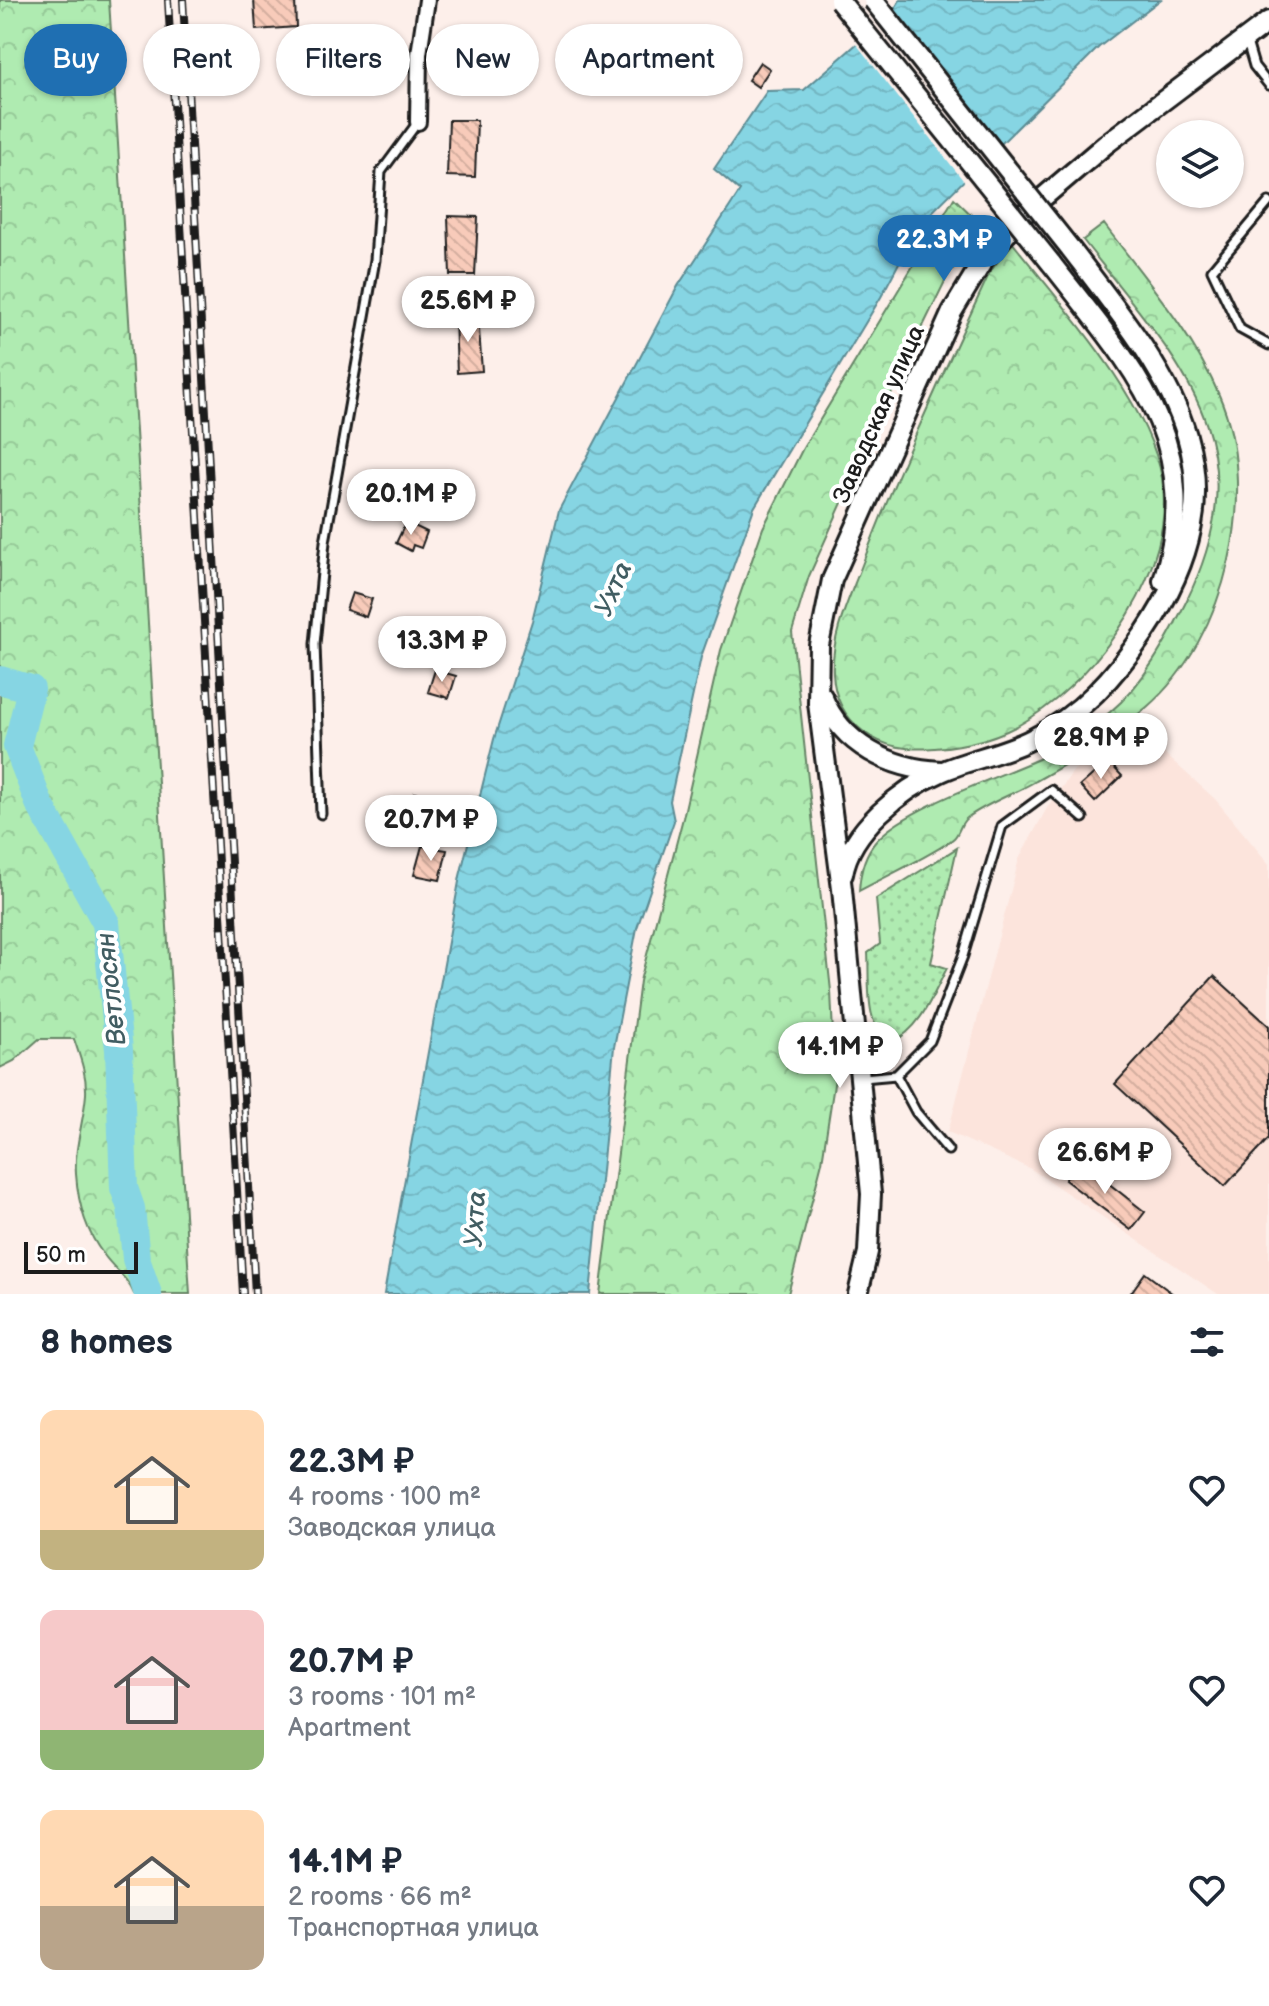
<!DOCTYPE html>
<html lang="en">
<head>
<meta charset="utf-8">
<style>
	:root { --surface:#fff; --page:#f2f2f3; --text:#1f2937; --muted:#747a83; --accent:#1f6fb2 }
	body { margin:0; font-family:"Balsamiq Sans",sans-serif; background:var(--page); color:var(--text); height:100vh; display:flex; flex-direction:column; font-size:30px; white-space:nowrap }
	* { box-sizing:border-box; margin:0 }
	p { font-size:26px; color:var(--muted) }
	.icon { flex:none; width:44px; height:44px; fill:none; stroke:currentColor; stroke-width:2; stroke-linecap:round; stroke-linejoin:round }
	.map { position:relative; height:1294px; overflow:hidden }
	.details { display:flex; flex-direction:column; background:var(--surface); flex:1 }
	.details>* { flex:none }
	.guide { position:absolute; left:24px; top:24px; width:800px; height:72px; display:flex; gap:16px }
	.controls { position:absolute; left:1156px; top:120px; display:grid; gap:16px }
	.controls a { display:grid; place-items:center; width:88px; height:88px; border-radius:50%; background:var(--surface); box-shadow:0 2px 6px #0004; font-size:40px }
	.scale { position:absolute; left:24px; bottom:20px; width:114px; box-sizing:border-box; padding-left:8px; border:4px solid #1c1c1c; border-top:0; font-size:22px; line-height:28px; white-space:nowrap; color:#1c1c1c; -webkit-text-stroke:6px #fff; paint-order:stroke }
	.price { position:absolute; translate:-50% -68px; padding:0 18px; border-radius:28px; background:#fff; color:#222; font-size:26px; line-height:52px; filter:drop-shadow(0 2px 4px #0008) }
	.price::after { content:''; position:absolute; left:50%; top:48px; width:24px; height:18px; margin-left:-12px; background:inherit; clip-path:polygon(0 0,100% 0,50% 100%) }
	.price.active { background:var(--accent); color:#fff }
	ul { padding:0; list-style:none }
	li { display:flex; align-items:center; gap:24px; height:200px; padding:0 40px }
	li span { display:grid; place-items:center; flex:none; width:224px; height:160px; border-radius:16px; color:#555 }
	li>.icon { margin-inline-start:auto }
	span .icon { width:96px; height:96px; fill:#fffc; stroke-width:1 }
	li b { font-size:34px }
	h2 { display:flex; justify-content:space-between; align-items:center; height:96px; padding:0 40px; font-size:34px }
	.tag { padding:0 28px; border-radius:36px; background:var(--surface); box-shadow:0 2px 6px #0004; font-size:28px; line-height:72px }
	.tag.active { background:var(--accent); color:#fff }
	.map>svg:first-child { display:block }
	.built { fill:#fce4dc }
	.grass { fill:url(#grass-dots); stroke:#668466; stroke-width:2 }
	.forest { fill:url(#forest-crowns); stroke:#668466; stroke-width:2 }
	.water { fill:url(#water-waves); stroke:#5c8b93; stroke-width:2 }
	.pier { fill:#fdefea }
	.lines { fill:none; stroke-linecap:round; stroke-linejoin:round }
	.river { stroke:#86d5e3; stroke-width:28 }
	.building { fill:url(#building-back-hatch); stroke:#1c1c1c; stroke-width:2 }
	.service-casing { stroke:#1c1c1c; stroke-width:13 }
	.minor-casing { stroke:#1c1c1c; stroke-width:20 }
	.tertiary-casing { stroke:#1c1c1c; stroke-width:24 }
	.service { stroke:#fff; stroke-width:7 }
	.minor { stroke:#fff; stroke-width:14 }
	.tertiary { stroke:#fff; stroke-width:18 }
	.rail-casing { stroke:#1c1c1c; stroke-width:8 }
	.rail { stroke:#fff; stroke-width:5; stroke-dasharray:15; stroke-linecap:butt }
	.tertiary-bridge-casing { stroke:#1c1c1c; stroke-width:24; stroke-linecap:butt }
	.tertiary-bridge { stroke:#fff; stroke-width:18 }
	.labels { text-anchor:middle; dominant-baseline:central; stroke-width:8; stroke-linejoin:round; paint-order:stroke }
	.street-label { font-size:24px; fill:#1c1c1c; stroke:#fff }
	.water-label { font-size:26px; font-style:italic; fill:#415d62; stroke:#fff }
</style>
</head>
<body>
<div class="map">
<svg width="1269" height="1294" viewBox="0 0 1269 1294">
	<defs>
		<pattern id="grass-dots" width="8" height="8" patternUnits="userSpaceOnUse" patternTransform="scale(2)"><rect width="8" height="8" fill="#afebb1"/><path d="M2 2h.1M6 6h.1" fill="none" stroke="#96c998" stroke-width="1.8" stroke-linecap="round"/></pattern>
		<pattern id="forest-crowns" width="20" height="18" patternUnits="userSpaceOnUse" patternTransform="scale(2)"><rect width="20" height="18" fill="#afebb1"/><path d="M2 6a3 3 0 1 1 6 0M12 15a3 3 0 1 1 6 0" fill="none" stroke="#96c998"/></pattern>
		<pattern id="water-waves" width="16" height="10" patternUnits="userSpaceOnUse" patternTransform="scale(2)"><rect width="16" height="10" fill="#86d5e3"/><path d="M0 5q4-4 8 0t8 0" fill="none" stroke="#73b6c2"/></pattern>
		<pattern id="building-back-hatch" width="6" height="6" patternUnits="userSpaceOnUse" patternTransform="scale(2)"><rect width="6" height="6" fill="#f8cbba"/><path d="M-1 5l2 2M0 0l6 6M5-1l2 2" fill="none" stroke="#d4ae9f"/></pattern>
	</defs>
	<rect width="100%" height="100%" fill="#fdefea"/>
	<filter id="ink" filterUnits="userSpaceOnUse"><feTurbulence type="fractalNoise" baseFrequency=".0125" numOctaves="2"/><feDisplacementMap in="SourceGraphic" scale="16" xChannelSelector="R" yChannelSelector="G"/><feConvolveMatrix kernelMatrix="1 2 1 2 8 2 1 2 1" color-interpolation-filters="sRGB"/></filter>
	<g filter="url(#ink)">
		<path class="built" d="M1113 738 1165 754 1215 799 1269 864V1294H1218L1031 1169 948 1132 1019 859 1047 808 1074 770Z"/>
		<path class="grass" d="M957 848 931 963 947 968C933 995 920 1030 892 1042 863 1030 870 981 868 953L880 944 876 899Z"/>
		<g class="forest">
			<path d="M0 0H109L190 1294H134C127 1277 115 1270 104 1255 86 1232 78 1203 76 1174 74 1147 84 1121 86 1094 87 1075 80 1057 74 1039H39L14 1061 0 1068Z"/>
			<path d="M954 198 985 228 948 275 906 361 809 576 792 632 831 991 835 1078 822 1162 788 1294H600L640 981 683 818 721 650 763 528 803 448Z"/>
			<path d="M1104 224C1145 279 1192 332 1219 395 1261 491 1227 638 1147 707 1114 735 1074 760 1036 781 1014 794 987 803 967 818 960 823 960 832 954 838 939 852 880 879 859 891 860 872 864 854 877 840 909 806 1000 777 1045 756 1068 744 1090 728 1110 712 1143 685 1167 640 1186 602 1265 440 1177 362 1083 240Z"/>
			<path d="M1012 242C1061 304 1148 399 1162 478 1177 568 1101 673 1029 719 1002 737 966 746 935 748 908 750 885 748 864 732 844 717 834 697 833 673 831 635 849 599 862 565 900 465 945 369 990 272Z"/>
		</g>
		<path class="water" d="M900 0H1160L1099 47 919 225 881 297 754 508 701 657 670 801 674 821 637 928 614 1047 590 1294H384L460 876 494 739 532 621 559 510 678 286 740 191 714 169 767 91 804 90 892 13Z"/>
		<path class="pier" d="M892 5 1004 147 966 184 854 41Z"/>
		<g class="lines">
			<path class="river" d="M0 680 31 689 17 746 39 803 106 923 119 1050 124 1188 131 1208 136 1259 148 1294"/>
		</g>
		<g class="building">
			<path d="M254 0H295L296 27 256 30Z"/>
			<path d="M760 62 770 69 758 87 748 80Z"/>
			<path d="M449 120H477L475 177 447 176Z"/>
			<path d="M448 216 478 217 475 275H450Z"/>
			<path d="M478 315 482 371 457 373 455 317Z"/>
			<path d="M402 476 422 487 414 501 394 490Z"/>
			<path d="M406 522 427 532 421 548 413 545 411 551 396 543Z"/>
			<path d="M352 593 372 599 366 617 346 610Z"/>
			<path d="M435 670 456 676 449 698 428 692Z"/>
			<path d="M1108 761 1122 776 1095 802 1080 786Z"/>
			<path d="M414 793 444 798 439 821 411 814Z"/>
			<path d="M422 846 447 850 440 880 414 875Z"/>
			<path d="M1214 976 1269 1026V1138L1225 1186 1115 1084Z"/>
			<path d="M1080 1161 1145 1212 1131 1230 1065 1180Z"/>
			<path d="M1145 1273 1173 1294H1130Z"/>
		</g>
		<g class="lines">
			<defs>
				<g id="service">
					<path d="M1247 42 1254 66 1269 85"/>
					<path d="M1269 202 1212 270 1240 329 1269 345"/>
					<path d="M321 814 315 644 325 542 375 260 381 172 418 122"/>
					<path d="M896 1075 916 1112 948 1150"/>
					<path d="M863 1078 896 1075 930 1041 963 956 1002 826 1051 790 1083 818"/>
				</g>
				<path id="minor" d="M418 122 419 54 427 0"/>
				<g id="tertiary">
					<path d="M1051 263C1131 366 1206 441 1163 581"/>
					<path d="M822 696C842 745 891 769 941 771"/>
					<path d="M843 874C850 830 902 789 941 772 970 759 1003 754 1032 739 1081 715 1115 676 1145 632 1252 473 1169 377 1070 248"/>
					<path d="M858 1294 868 1252 871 1194 842 889 818 703 819 645 832 580 952 312 984 259 1026 212 1106 144 1269 21"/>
				</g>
			</defs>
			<use href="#service" class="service-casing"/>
			<use href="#minor" class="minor-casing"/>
			<use href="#tertiary" class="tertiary-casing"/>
			<use href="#service" class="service"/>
			<use href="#minor" class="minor"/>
			<use href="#tertiary" class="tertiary"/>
			<defs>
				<g id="rail">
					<path d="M168 0 243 1294"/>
					<path d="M183 0 255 1294"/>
				</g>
			</defs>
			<use href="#rail" class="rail-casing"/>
			<use href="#rail" class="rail"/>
			<defs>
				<g id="tertiary-bridge">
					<path d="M839 0 1051 263"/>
					<path d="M873 0 1070 248"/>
				</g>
			</defs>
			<use href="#tertiary-bridge" class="tertiary-bridge-casing"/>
			<use href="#tertiary-bridge" class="tertiary-bridge"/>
		</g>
	</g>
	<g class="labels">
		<g class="street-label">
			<text transform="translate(879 414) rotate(-66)">Заводская улица</text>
		</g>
		<g class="water-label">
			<text transform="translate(614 589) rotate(-66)">Ухта</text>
			<text transform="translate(112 989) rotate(-96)">Ветлосян</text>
			<text transform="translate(476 1219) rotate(-86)">Ухта</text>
		</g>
	</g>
</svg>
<div class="controls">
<a><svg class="icon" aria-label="layers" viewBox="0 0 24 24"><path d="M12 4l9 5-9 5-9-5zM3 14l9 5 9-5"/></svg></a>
</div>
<div class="scale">50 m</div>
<b class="price active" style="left:944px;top:283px">22.3M ₽</b>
<b class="price" style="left:468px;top:344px">25.6M ₽</b>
<b class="price" style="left:411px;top:537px">20.1M ₽</b>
<b class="price" style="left:442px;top:684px">13.3M ₽</b>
<b class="price" style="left:1101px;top:781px">28.9M ₽</b>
<b class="price" style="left:431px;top:863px">20.7M ₽</b>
<b class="price" style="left:840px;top:1090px">14.1M ₽</b>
<b class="price" style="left:1105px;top:1196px">26.6M ₽</b>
<div class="guide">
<a class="tag active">Buy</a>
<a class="tag">Rent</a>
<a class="tag">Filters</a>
<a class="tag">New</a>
<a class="tag">Apartment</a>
</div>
</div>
<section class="details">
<h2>8 homes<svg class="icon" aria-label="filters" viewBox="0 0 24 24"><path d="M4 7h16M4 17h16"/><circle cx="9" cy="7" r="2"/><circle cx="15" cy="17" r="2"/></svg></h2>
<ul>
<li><span style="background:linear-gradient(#ffd9b3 75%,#c2b280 0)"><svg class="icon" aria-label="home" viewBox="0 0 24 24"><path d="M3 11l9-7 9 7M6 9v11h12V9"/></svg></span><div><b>22.3M ₽</b><p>4 rooms · 100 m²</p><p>Заводская улица</p></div><svg class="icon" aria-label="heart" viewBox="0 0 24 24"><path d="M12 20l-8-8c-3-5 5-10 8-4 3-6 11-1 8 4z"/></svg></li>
<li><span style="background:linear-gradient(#f6c9c9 75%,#8fb573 0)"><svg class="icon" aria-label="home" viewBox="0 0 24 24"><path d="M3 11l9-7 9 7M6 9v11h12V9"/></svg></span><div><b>20.7M ₽</b><p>3 rooms · 101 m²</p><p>Apartment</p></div><svg class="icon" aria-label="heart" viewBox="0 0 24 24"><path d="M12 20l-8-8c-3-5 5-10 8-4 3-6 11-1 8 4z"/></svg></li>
<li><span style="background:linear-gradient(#ffd9b3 60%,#b9a48a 0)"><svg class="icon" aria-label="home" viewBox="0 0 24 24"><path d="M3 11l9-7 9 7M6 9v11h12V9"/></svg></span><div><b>14.1M ₽</b><p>2 rooms · 66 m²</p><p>Транспортная улица</p></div><svg class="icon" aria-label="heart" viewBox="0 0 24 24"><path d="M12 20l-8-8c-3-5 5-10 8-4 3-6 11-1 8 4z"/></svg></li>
</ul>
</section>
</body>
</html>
